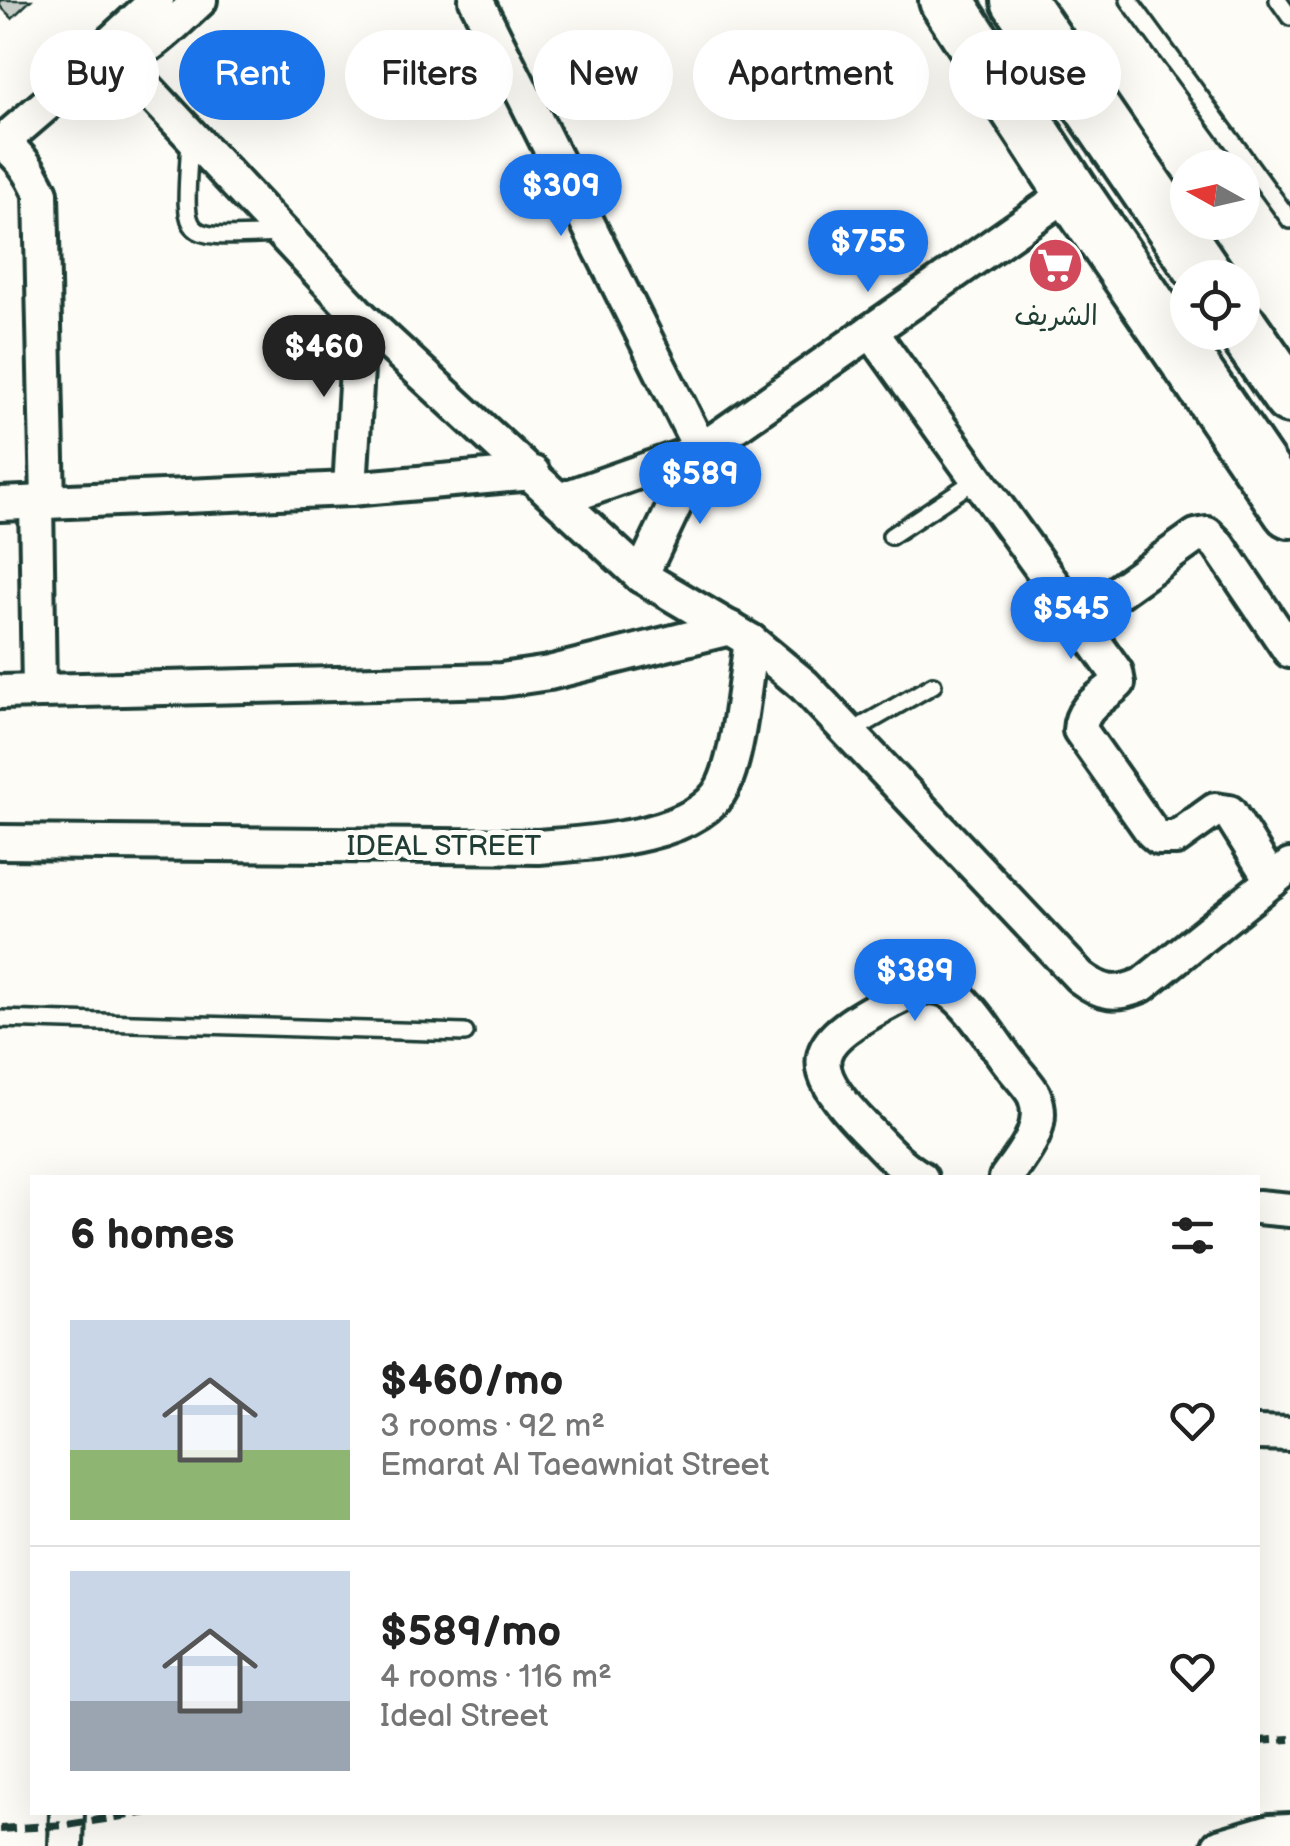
<!DOCTYPE html>
<html lang="en">
<head>
<meta charset="utf-8">
<style>
	:root { --surface:#fff; --page:#f2f2f2; --text:#222; --muted:#767676; --line:#e0e0e0; --accent:#1a73e8 }
	body { margin:0; font-family:"Balsamiq Sans","Playpen Sans Arabic",sans-serif; background:var(--page); color:var(--text); height:100vh; display:flex; flex-direction:column; font-size:38px; white-space:nowrap }
	* { box-sizing:border-box; margin:0 }
	p { font-size:32px; color:var(--muted) }
	.icon { flex:none; width:55px; height:55px; fill:none; stroke:currentColor; stroke-width:2; stroke-linecap:round; stroke-linejoin:round }
	.map { position:relative; flex:1; overflow:hidden }
	.panel { position:absolute; left:30px; top:1175px; width:1230px; height:640px; display:flex; flex-direction:column; background:var(--surface); border-radius:0px; box-shadow:0 10px 40px #0002 }
	.panel>* { flex:none }
	.hud { position:absolute; left:30px; top:30px; width:1230px; height:90px; display:flex; gap:20px }
	.needle { width:65px; rotate:278deg }
	.buttons { position:absolute; left:1170px; top:150px; display:grid; gap:20px }
	.buttons a { display:grid; place-items:center; width:90px; height:90px; border-radius:50%; background:var(--surface); box-shadow:0 10px 40px #0002; font-size:50px }
	.price { position:absolute; translate:-50% -85px; padding:0 22px; border-radius:35px; background:var(--accent); color:#fff; font-size:32px; line-height:65px; filter:drop-shadow(0 2px 5px #0008) }
	.price::after { content:''; position:absolute; left:50%; top:60px; width:30px; height:22px; margin-left:-15px; background:inherit; clip-path:polygon(0 0,100% 0,50% 100%) }
	.price.current { background:#222; color:#fff }
	ul { padding:0; list-style:none }
	li { display:flex; align-items:center; gap:30px; height:250px; padding:0 40px }
	li+li { border-top:2px solid var(--line) }
	li span { display:grid; place-items:center; flex:none; width:280px; height:200px; border-radius:0px; color:#555 }
	li>.icon { margin-inline-start:auto }
	span .icon { width:120px; height:120px; fill:#fffc; stroke-width:1 }
	li b { font-size:42px }
	h2 { display:flex; justify-content:space-between; align-items:center; height:120px; padding:0 40px; font-size:42px }
	.chip { padding:0 35px; border-radius:45px; background:var(--surface); box-shadow:0 10px 40px #0002; font-size:35px; line-height:90px }
	.chip.current { background:var(--accent); color:#fff }
	.map>svg:first-child { display:block }
	.building { fill:#c6cdc7; stroke:#1f3d34; stroke-width:2.5 }
	.lines { fill:none; stroke-linecap:round; stroke-linejoin:round }
	.service-casing { stroke:#1f3d34; stroke-width:22 }
	.minor-casing { stroke:#1f3d34; stroke-width:40 }
	.trunk-casing { stroke:#1f3d34; stroke-width:60 }
	.service { stroke:#fdfcf7; stroke-width:15 }
	.minor { stroke:#fdfcf7; stroke-width:32 }
	.trunk { stroke:#fdfcf7; stroke-width:52 }
	.rail { stroke:#1f3d34; stroke-width:8; stroke-dasharray:15 8; stroke-linecap:butt }
	.labels { text-anchor:middle; dominant-baseline:central; stroke-width:10; stroke-linejoin:round; paint-order:stroke }
	.poi-label { font-size:28px; fill:#1f3d34; stroke:#fdfcf7 }
	.street-label { font-size:28px; fill:#1f3d34; stroke:#fdfcf7 }
</style>
</head>
<body>
<div class="map">
<svg width="1290" height="1846" viewBox="0 0 1290 1846">
	<rect width="100%" height="100%" fill="#fdfcf7"/>
	<filter id="ink" filterUnits="userSpaceOnUse"><feTurbulence type="fractalNoise" baseFrequency=".01" numOctaves="2"/><feDisplacementMap in="SourceGraphic" scale="20" xChannelSelector="R" yChannelSelector="G"/><feConvolveMatrix kernelMatrix="1 2 1 2 8 2 1 2 1" color-interpolation-filters="sRGB"/></filter>
	<g filter="url(#ink)">
		<path class="building" d="M0 0H31L12 18 0 6Z"/>
		<g class="lines">
			<defs>
				<g id="service">
					<path d="M1129 0 1290 220"/>
					<path d="M1278 0 1290 17"/>
					<path d="M190 140C184 245 177 238 282 234"/>
					<path d="M891 536 977 479"/>
					<path d="M851 732 933 685"/>
					<path d="M0 1019 465 1033"/>
				</g>
				<g id="minor">
					<path d="M476 0 701 450"/>
					<path d="M107 46 360 316 641 576 751 641 804 685 1080 977C1102 994 1116 996 1142 985L1290 866"/>
					<path d="M102 61C143 61 171 26 200 0"/>
					<path d="M2 142C21 157 31 171 41 193L48 502"/>
					<path d="M0 144 97 61 107 46 157 0"/>
					<path d="M871 331 1116 672 1118 683C1102 698 1081 707 1080 730L1152 832 1159 838H1176L1215 810 1229 812 1272 881"/>
					<path d="M350 489 360 316"/>
					<path d="M562 499 701 450 1071 191"/>
					<path d="M36 502 39 691"/>
					<path d="M0 504 350 489 533 473"/>
					<path d="M641 576 701 450"/>
					<path d="M1078 620 1196 536 1207 534 1219 546 1290 651"/>
					<path d="M0 692 501 680 549 673 730 628"/>
					<path d="M0 842 538 847C590 843 698 838 723 786 739 754 745 680 751 641"/>
					<path d="M921 1178C898 1165 882 1145 864 1127 799 1060 815 1041 891 1001 910 992 926 980 947 990 969 1000 995 1046 1011 1065 1018 1075 1029 1085 1034 1095 1048 1126 1022 1155 1006 1178"/>
					<path d="M1258 1207 1290 1210"/>
					<path d="M1258 1433 1290 1434"/>
					<path d="M66 1846 67 1812"/>
					<path d="M1219 1846 1270 1831 1290 1830"/>
				</g>
				<g id="trunk">
					<path d="M946 0 1071 191 1290 511"/>
					<path d="M1018 0 1208 278"/>
					<path d="M1242 328 1290 397"/>
				</g>
			</defs>
			<use href="#service" class="service-casing"/>
			<use href="#minor" class="minor-casing"/>
			<use href="#trunk" class="trunk-casing"/>
			<use href="#service" class="service"/>
			<use href="#minor" class="minor"/>
			<use href="#trunk" class="trunk"/>
			<g class="rail">
				<path d="M1258 1741 1290 1739"/>
				<path d="M0 1829 67 1825 148 1812"/>
			</g>
		</g>
	</g>
	<defs>
		<symbol id="supermarket-disc" viewBox="-11 -11 22 22"><circle r="9.5" fill="#d1495b" stroke="#fdfcf7"/><path d="M-6-5.5h2.5l.6 2H6L4.5 2H-2.5L-4.4-4H-6ZM-1.5 3.2a1.3 1.3 0 1 0 .1 0ZM3 3.2a1.3 1.3 0 1 0 .1 0Z" fill="#fff"/></symbol>
	</defs>
	<g fill-rule="evenodd">
		<use href="#supermarket-disc" x="1024" y="234" width="63" height="63"/>
	</g>
	<g class="labels">
		<g class="poi-label">
			<text x="1056" y="316">الشريف</text>
		</g>
		<g class="street-label">
			<text x="444" y="846">IDEAL STREET</text>
		</g>
	</g>
</svg>
<div class="buttons">
<a><svg class="needle" viewBox="-14 -14 28 28"><path d="M0-13l5 13h-10z" fill="#e53935"/><path d="M0 13l5-13h-10z" fill="#767676"/></svg></a>
<a><svg class="icon" aria-label="locate" viewBox="0 0 24 24"><circle cx="12" cy="12" r="6"/><path d="M12 2v4M12 18v4M2 12h4M18 12h4"/></svg></a>
</div>
<b class="price" style="left:561px;top:239px">$309</b>
<b class="price" style="left:868px;top:295px">$755</b>
<b class="price current" style="left:324px;top:400px">$460</b>
<b class="price" style="left:700px;top:527px">$589</b>
<b class="price" style="left:1071px;top:662px">$545</b>
<b class="price" style="left:915px;top:1024px">$389</b>
<div class="hud">
<a class="chip">Buy</a>
<a class="chip current">Rent</a>
<a class="chip">Filters</a>
<a class="chip">New</a>
<a class="chip">Apartment</a>
<a class="chip">House</a>
</div>
<section class="panel">
<h2>6 homes<svg class="icon" aria-label="filters" viewBox="0 0 24 24"><path d="M4 7h16M4 17h16"/><circle cx="9" cy="7" r="2"/><circle cx="15" cy="17" r="2"/></svg></h2>
<ul>
<li><span style="background:linear-gradient(#c9d6e8 65%,#8fb573 0)"><svg class="icon" aria-label="home" viewBox="0 0 24 24"><path d="M3 11l9-7 9 7M6 9v11h12V9"/></svg></span><div><b>$460/mo</b><p>3 rooms · 92 m²</p><p>Emarat Al Taeawniat Street</p></div><svg class="icon" aria-label="heart" viewBox="0 0 24 24"><path d="M12 20l-8-8c-3-5 5-10 8-4 3-6 11-1 8 4z"/></svg></li>
<li><span style="background:linear-gradient(#c9d6e8 65%,#9aa5b1 0)"><svg class="icon" aria-label="home" viewBox="0 0 24 24"><path d="M3 11l9-7 9 7M6 9v11h12V9"/></svg></span><div><b>$589/mo</b><p>4 rooms · 116 m²</p><p>Ideal Street</p></div><svg class="icon" aria-label="heart" viewBox="0 0 24 24"><path d="M12 20l-8-8c-3-5 5-10 8-4 3-6 11-1 8 4z"/></svg></li>
</ul>
</section>
</div>
</body>
</html>
